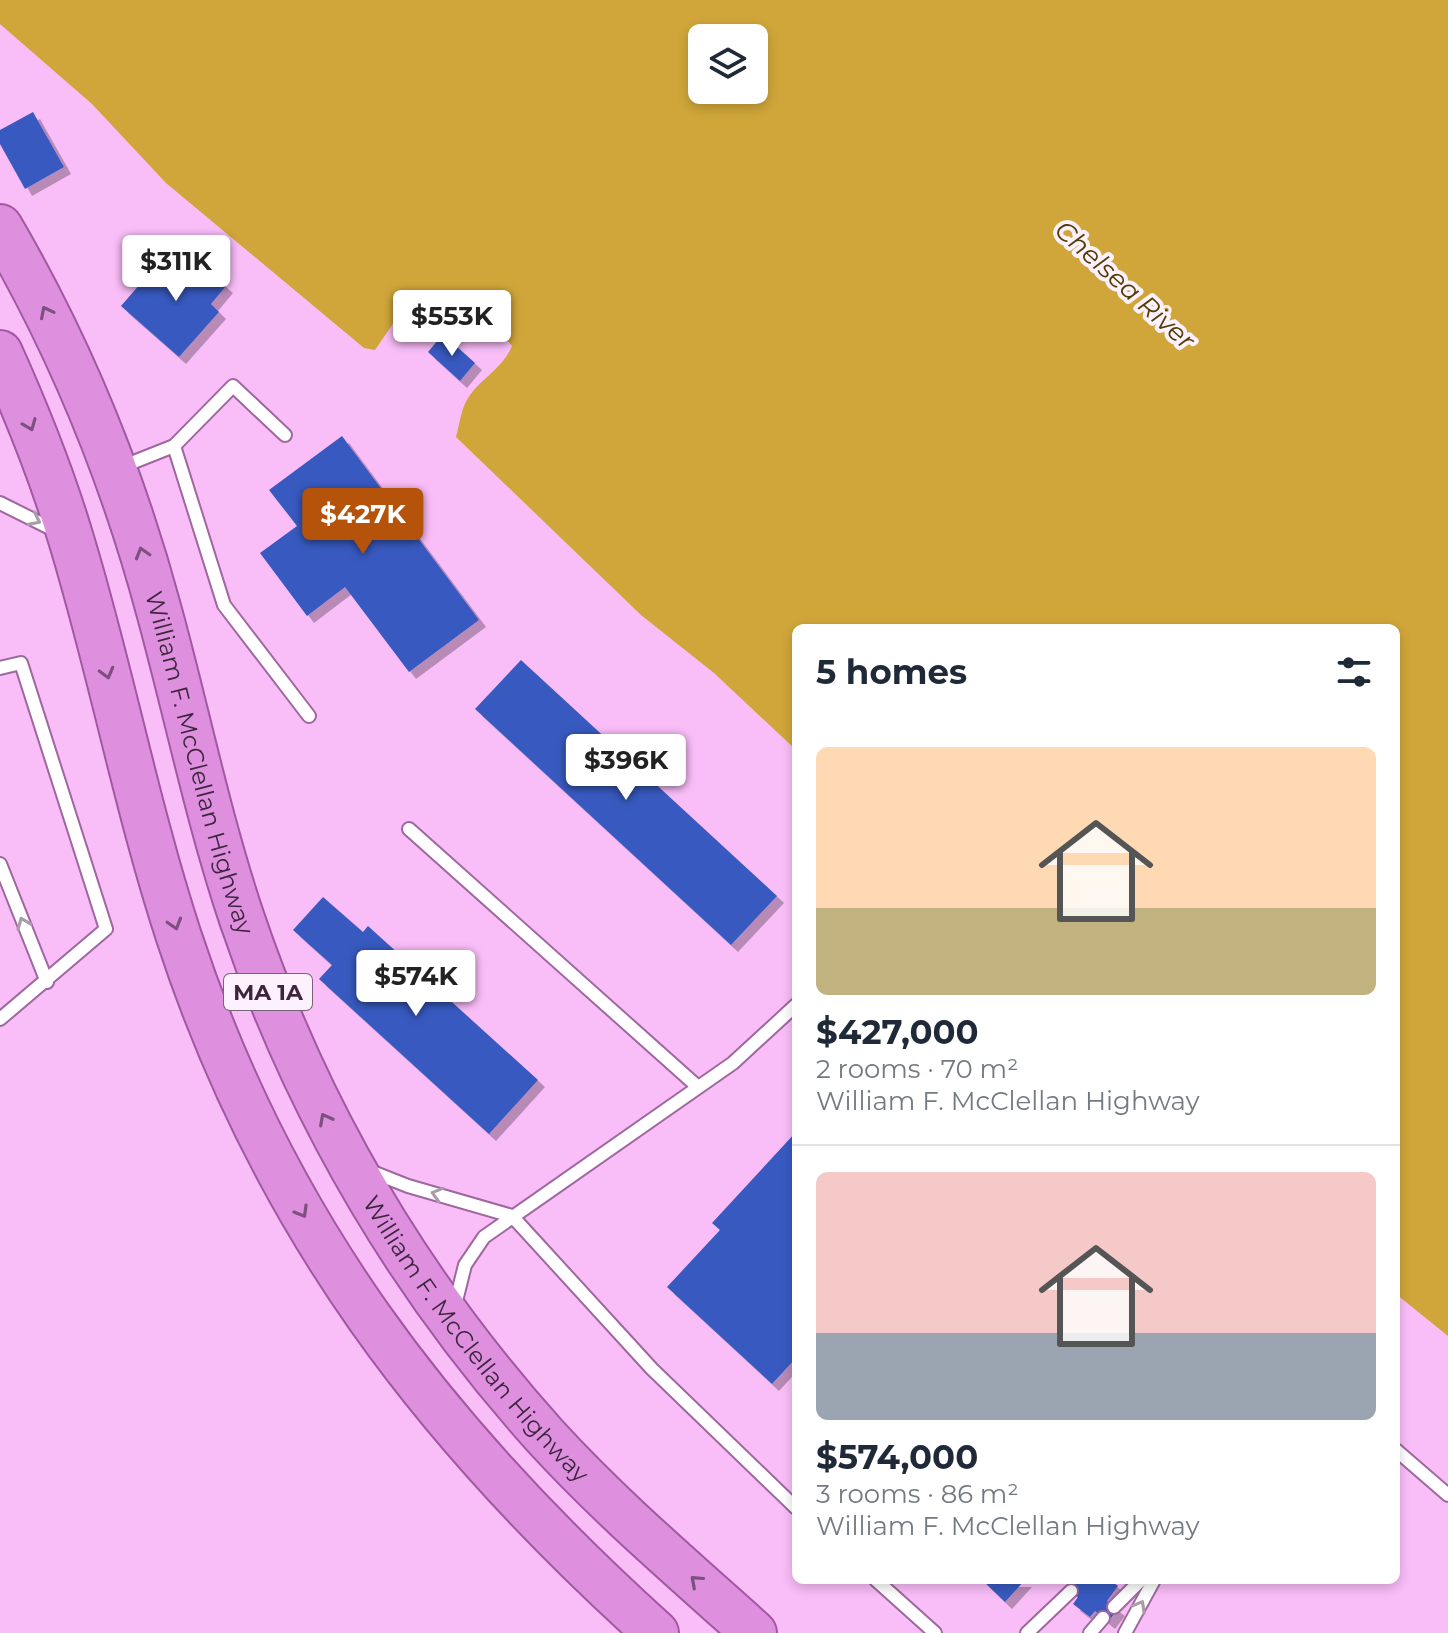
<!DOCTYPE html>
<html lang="en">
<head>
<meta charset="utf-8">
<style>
	:root { --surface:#fff; --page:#f6f6f7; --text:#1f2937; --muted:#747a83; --line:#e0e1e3; --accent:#b45309 }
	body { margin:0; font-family:Montserrat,sans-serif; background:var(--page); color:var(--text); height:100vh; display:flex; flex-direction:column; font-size:30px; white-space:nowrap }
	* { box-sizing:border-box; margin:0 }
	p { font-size:26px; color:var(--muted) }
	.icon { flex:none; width:44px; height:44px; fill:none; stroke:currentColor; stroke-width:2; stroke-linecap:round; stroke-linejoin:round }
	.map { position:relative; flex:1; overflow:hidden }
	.panel { position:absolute; left:792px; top:624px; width:608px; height:960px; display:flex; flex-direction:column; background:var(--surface); border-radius:12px; box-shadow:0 4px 12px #0003 }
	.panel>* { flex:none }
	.controls { position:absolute; left:688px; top:24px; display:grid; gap:16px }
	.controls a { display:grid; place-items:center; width:80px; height:80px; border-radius:12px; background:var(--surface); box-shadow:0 4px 12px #0003; font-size:40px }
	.price { position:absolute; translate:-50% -68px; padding:0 18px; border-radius:8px; background:#fff; color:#222; font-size:26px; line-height:52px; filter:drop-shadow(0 2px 4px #0008) }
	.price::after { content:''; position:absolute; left:50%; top:48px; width:24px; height:18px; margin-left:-12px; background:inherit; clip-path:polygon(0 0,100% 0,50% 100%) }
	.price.active { background:var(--accent); color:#fff }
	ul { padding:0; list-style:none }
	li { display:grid; align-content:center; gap:16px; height:424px; padding:0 24px }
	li+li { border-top:2px solid var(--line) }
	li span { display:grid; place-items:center; height:248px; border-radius:12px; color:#555 }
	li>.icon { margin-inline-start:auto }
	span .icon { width:144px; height:144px; fill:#fffc; stroke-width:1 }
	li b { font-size:34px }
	h2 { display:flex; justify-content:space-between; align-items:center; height:96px; padding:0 24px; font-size:34px }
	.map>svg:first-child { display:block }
	.water { fill:#d0a63a; fill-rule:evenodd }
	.building { fill:#395ac0; filter:url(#shadow) }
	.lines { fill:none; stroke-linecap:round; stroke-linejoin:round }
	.service-casing { stroke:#9e689e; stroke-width:16 }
	.trunk-casing { stroke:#a059a1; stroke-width:48 }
	.service { stroke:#fff; stroke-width:12 }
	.trunk { stroke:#de90df; stroke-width:44 }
	.oneway { stroke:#7d507e }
	.oneway2 { stroke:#a89da8 }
	.labels { text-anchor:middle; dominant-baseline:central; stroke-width:8; stroke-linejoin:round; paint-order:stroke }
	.shield { fill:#fdf1fd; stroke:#776377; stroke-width:2 }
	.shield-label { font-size:22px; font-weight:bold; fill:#3d263d }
	.street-label { font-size:24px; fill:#3d263d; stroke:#fdf1fd }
	.water-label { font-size:26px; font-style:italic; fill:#523d00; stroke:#fdf1fd }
</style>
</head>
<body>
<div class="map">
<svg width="1448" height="1633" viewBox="0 0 1448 1633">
	<defs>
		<filter id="shadow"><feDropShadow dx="7" dy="7" stdDeviation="0" flood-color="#0004"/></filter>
	</defs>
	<rect width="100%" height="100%" fill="#f9bdf8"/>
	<path class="water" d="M0 0H1448V1336L1396 1294V628H796V750L714 673 641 615 456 437C460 423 461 407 470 395 483 377 503 368 512 346 497 326 447 296 421 295L403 309 375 350 364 348 166 183 92 104 0 24ZM702 38H754V90H702Z"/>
	<g class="building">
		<path d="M33 112 64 167 25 189 0 144V130Z"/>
		<path d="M191 256 226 286 211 304 219 312 179 357 121 306 160 261 175 273Z"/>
		<path d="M443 334 475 363 460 381 428 352Z"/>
		<path d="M342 436 479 620 409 672 345 587 307 616 260 553 297 526 269 490Z"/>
		<path d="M521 660 777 896 731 945 475 709Z"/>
		<path d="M323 897 363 932 368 926 538 1080 489 1134 319 979 332 965 293 930Z"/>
		<path d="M796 1132V1358L772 1384 667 1287 720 1230 712 1223Z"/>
		<path d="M982 1580H1025L1005 1602Z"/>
		<path d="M1071 1580H1085L1090 1584 1093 1580H1110L1118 1586 1107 1601 1118 1609 1108 1622 1095 1611 1090 1617 1073 1604 1078 1597 1066 1587Z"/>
	</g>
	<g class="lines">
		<defs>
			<g id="service">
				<path d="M174 446 224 605 309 716"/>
				<path d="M121 467 174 446 233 386 285 435"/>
				<path d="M0 503 58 532"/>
				<path d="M0 668 21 663 106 929 0 1019"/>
				<path d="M409 829 698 1087"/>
				<path d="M0 864 47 982"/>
				<path d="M370 1171 408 1186 512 1216 652 1369 796 1508"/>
				<path d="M455 1305 465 1265 484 1237 733 1063 796 1005"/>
				<path d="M1396 1450 1448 1495"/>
				<path d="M876 1580 935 1633"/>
				<path d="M1114 1607 1141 1580"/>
				<path d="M1027 1633 1071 1591"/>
				<path d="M1090 1633 1103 1618"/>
				<path d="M1125 1633 1154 1580"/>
			</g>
			<g id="trunk">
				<path id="s1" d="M0 227C70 347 123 477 159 611 187 713 208 818 242 919 307 1111 410 1286 546 1437 610 1507 683 1569 754 1633"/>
				<path d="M0 353C27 413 52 475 71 539 111 670 136 806 179 937 273 1224 434 1433 656 1633"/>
			</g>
		</defs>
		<use href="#service" class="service-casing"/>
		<use href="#trunk" class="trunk-casing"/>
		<use href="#service" class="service"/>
		<use href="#trunk" class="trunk"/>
	</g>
	<defs><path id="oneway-chevron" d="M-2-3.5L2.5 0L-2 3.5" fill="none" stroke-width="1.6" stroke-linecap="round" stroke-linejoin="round" transform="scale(2)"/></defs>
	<g class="oneway">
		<use href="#oneway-chevron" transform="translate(46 312) rotate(-117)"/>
		<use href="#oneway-chevron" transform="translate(30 425) rotate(68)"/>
		<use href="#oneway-chevron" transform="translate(142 553) rotate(-107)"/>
		<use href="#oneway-chevron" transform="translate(107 673) rotate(75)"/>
		<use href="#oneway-chevron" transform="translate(175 924) rotate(73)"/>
		<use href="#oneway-chevron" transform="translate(325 1119) rotate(-118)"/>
		<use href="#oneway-chevron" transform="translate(302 1212) rotate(60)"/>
		<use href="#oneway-chevron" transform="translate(696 1581) rotate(-138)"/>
	</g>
	<g class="oneway2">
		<use href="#oneway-chevron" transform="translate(35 520) rotate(27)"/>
		<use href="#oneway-chevron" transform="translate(23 923) rotate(-112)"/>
		<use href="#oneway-chevron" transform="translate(437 1194) rotate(-164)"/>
		<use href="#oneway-chevron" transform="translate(1140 1606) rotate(-61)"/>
	</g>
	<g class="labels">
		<rect class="shield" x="224" y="974" width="88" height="36" rx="6"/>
		<g class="shield-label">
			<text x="268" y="992">MA 1A</text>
		</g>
		<g class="street-label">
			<text stroke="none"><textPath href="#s1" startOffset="574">William F. McClellan Highway</textPath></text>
			<text stroke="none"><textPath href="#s1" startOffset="1220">William F. McClellan Highway</textPath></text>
		</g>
		<g class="water-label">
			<text transform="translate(1125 285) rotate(42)">Chelsea River</text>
		</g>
	</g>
</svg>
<div class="controls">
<a><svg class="icon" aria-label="layers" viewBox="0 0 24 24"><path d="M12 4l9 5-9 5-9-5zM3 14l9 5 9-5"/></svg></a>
</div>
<b class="price" style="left:176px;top:303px">$311K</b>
<b class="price" style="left:452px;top:358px">$553K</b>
<b class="price active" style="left:363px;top:556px">$427K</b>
<b class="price" style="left:626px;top:802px">$396K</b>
<b class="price" style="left:416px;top:1018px">$574K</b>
<section class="panel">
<h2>5 homes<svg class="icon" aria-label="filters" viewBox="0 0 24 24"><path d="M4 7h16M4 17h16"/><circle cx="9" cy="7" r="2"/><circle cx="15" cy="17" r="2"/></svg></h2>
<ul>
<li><span style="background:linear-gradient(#ffd9b3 65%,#c2b280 0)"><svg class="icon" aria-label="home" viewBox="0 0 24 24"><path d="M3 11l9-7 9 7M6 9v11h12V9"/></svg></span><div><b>$427,000</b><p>2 rooms · 70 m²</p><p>William F. McClellan Highway</p></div></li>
<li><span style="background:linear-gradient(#f6c9c9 65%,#9aa5b1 0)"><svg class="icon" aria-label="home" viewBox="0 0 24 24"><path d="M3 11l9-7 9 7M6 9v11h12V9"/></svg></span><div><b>$574,000</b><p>3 rooms · 86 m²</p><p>William F. McClellan Highway</p></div></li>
</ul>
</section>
</div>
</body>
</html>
